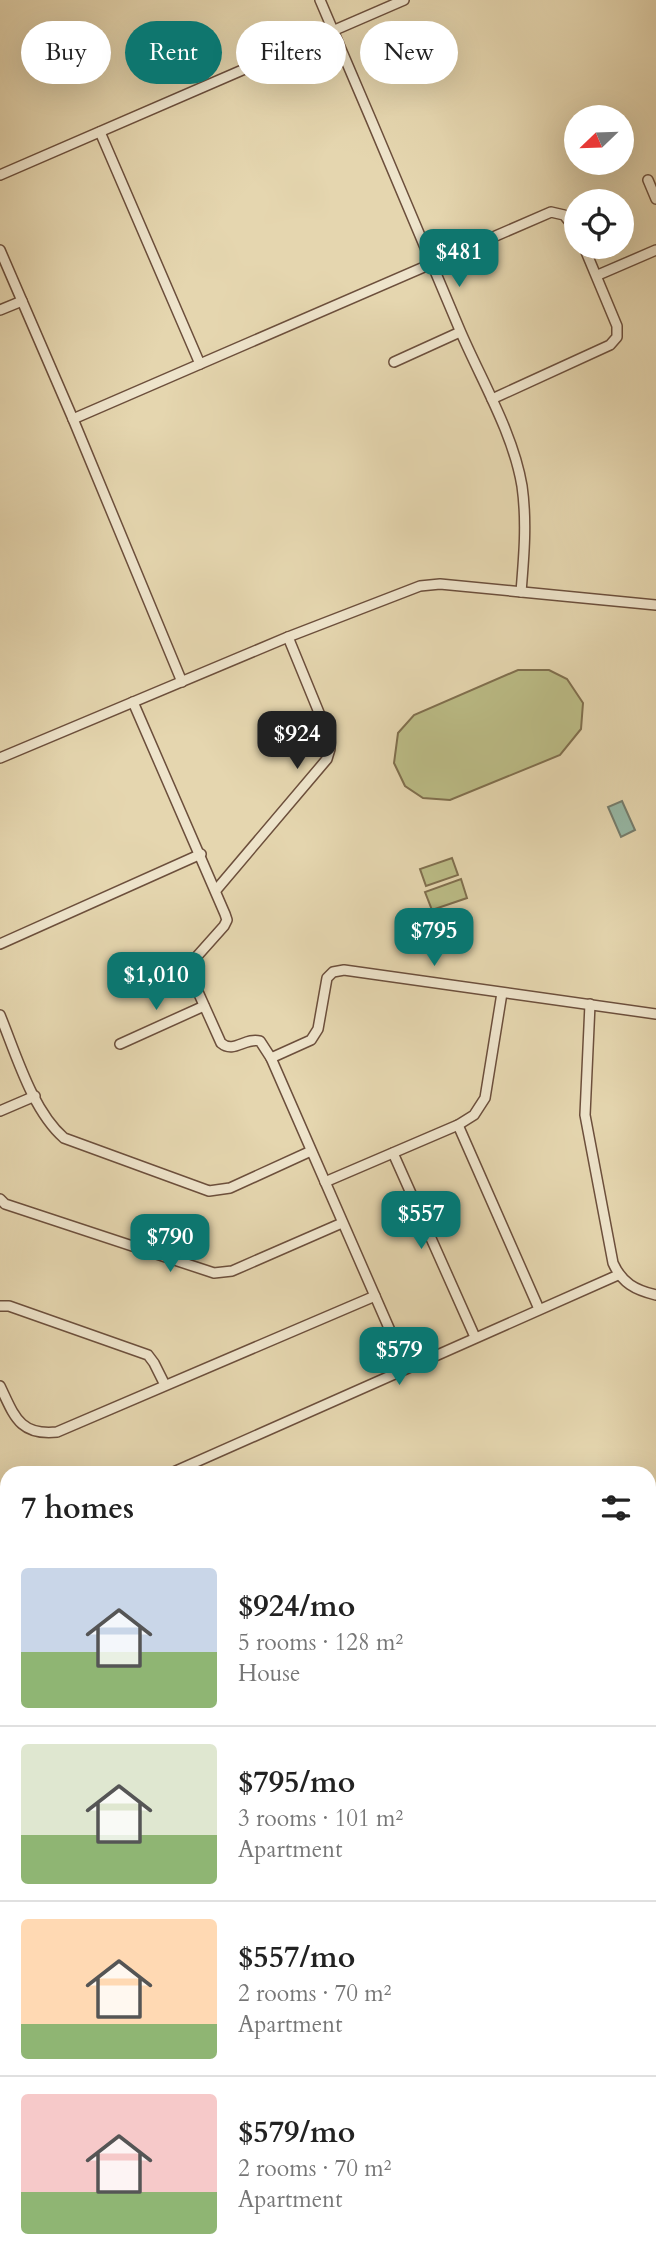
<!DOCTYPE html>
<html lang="en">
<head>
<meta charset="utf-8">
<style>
	:root { --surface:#fff; --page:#f6f6f6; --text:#222; --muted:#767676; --line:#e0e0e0; --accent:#0f766e }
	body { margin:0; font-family:Cardo,serif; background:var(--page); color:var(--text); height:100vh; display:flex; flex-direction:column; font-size:26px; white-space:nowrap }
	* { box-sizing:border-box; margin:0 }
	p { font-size:23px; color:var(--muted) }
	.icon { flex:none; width:38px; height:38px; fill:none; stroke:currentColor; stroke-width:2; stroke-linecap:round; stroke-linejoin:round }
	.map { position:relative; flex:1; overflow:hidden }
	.details { position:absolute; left:0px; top:1466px; width:656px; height:800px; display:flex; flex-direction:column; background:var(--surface); border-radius:21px 21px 0 0; box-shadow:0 7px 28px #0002 }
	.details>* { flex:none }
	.top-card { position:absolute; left:21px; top:21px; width:614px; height:63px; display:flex; gap:14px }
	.needle { width:46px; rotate:247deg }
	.controls { position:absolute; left:564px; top:105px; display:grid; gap:14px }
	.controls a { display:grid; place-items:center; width:70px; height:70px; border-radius:50%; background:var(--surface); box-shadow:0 7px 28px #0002; font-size:35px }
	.price { position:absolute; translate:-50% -60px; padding:0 16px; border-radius:14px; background:var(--accent); color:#fff; font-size:23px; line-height:46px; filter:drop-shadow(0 2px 4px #0008) }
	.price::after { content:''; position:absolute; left:50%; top:42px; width:21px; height:16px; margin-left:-10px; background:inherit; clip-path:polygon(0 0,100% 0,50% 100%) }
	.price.selected { background:#222; color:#fff }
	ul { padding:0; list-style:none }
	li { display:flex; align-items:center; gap:21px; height:175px; padding:0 21px }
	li+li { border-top:2px solid var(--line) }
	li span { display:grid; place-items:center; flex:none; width:196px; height:140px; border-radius:7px; color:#555 }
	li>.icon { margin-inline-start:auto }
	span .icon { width:84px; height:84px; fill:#fffc; stroke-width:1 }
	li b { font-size:30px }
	h2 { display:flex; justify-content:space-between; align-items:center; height:84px; padding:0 21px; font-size:30px }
	.tag { padding:0 24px; border-radius:32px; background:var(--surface); box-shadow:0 7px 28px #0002; font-size:24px; line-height:63px }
	.tag.selected { background:var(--accent); color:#fff }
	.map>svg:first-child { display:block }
	.green { fill:#bbbc86; stroke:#806f4e; stroke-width:2 }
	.water { fill:#96b9a7; stroke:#757d6d; stroke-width:2 }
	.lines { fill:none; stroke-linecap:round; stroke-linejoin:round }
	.minor-casing { stroke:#6c4f3c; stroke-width:12 }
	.secondary-casing { stroke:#442215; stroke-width:16 }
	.minor { stroke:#eee4cb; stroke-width:9 }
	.secondary { stroke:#eee4cb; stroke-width:12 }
</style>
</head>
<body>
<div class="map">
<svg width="656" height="2265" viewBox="0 0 656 2265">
	<rect width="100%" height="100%" fill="#e5d6af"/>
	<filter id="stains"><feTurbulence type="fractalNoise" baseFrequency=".00286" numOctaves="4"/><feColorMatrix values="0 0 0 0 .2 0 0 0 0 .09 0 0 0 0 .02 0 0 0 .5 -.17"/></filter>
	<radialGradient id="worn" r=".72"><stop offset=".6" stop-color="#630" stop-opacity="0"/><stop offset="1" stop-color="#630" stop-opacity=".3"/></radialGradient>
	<g class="green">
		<path d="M518 670H549L567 679 583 703 581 729 560 755 450 800 423 798 405 786 394 763 398 733 414 715Z"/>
		<path d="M452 858 458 875 426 886 420 869Z"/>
		<path d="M461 879 467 898 432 910 425 892Z"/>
	</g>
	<path class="water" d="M622 801 635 830 621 837 608 807Z"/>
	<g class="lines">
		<defs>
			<g id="minor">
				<path d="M320 0C367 109 413 219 459 328 480 378 513 432 522 486 527 521 524 556 521 592"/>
				<path d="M100 132 200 364"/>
				<path d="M0 175 404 0"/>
				<path d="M648 180 656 199"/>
				<path d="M0 250 73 419 182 682"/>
				<path d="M598 275 656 250"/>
				<path d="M0 310 22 301"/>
				<path d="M394 362 460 332"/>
				<path d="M492 399 610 345 617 337V326L584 247"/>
				<path d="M73 419 551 212 564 215 576 230"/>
				<path d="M133 702 225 914 227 920 224 926 191 963 190 974 221 1043C234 1054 245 1037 260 1041L271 1058 406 1367"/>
				<path d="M0 758 288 637 420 586 440 584 656 605"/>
				<path d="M217 889 327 759 330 749 329 737 288 637"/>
				<path d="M0 944 201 854"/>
				<path d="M590 1004 585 1115 613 1263C622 1283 635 1290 656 1295"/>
				<path d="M0 1015C16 1054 32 1110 64 1138L209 1191 230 1188 311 1151"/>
				<path d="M120 1044 204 1006"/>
				<path d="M271 1058 311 1040 318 1029 327 978 333 972 344 970 656 1014"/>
				<path d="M0 1111 35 1096"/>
				<path d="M458 1125 539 1309"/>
				<path d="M393 1153 475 1337"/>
				<path d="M325 1182 458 1125 474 1115 485 1098 502 993"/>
				<path d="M0 1199 5 1204 214 1273 232 1271 342 1223"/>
				<path d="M0 1306H9L148 1355 154 1363 165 1385"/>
				<path d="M0 1386C14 1415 19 1436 57 1432L375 1296"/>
				<path d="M169 1474 618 1275"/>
				<path d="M649 1609 656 1611"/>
				<path d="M649 1743 656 1726"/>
				<path d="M649 2015 656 2013"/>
				<path d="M0 2056 7 2069"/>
				<path d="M0 2108 7 2106"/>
			</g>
			<g id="secondary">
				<path d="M0 1727 7 1750"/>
				<path d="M225 2259 227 2265"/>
			</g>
		</defs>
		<use href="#minor" class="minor-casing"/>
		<use href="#secondary" class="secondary-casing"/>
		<use href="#minor" class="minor"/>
		<use href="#secondary" class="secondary"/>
	</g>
	<rect width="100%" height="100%" filter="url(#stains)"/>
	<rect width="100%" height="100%" fill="url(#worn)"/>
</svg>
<div class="controls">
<a><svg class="needle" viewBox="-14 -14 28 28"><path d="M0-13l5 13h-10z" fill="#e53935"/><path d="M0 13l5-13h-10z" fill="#767676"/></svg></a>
<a><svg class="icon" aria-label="locate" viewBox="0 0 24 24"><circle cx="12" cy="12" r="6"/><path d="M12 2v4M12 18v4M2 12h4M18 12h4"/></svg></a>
</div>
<b class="price" style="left:459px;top:289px">$481</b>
<b class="price selected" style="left:297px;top:771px">$924</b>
<b class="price" style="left:434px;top:968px">$795</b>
<b class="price" style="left:156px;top:1012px">$1,010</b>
<b class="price" style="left:421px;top:1251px">$557</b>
<b class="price" style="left:170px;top:1274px">$790</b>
<b class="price" style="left:399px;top:1387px">$579</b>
<div class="top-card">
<a class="tag">Buy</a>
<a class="tag selected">Rent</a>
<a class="tag">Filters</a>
<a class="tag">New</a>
</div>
<section class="details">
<h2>7 homes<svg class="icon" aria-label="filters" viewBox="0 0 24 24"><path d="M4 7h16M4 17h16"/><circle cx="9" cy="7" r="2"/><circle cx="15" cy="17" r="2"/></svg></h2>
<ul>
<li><span style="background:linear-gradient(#c9d6e8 60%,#8fb573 0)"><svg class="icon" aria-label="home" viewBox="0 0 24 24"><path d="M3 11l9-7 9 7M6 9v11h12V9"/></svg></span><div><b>$924/mo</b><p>5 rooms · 128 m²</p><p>House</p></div></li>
<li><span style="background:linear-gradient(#dfe7d0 65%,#8fb573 0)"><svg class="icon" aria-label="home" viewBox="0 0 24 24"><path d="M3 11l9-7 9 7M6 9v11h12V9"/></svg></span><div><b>$795/mo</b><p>3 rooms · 101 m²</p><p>Apartment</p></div></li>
<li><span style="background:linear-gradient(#ffd9b3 75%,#8fb573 0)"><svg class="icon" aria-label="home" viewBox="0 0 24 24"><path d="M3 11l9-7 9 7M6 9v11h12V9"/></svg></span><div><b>$557/mo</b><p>2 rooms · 70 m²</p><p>Apartment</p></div></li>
<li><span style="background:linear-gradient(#f6c9c9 70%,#8fb573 0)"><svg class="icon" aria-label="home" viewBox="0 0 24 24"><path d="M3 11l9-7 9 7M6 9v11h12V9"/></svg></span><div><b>$579/mo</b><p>2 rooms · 70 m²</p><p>Apartment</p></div></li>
</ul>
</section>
</div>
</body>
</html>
